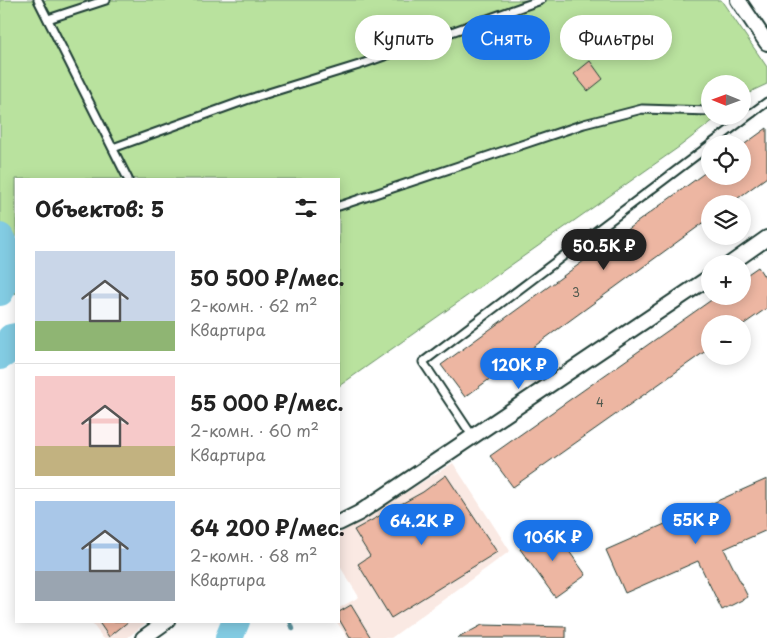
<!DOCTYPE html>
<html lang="ru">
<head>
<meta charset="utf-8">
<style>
	:root { --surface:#fff; --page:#f2f2f2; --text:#222; --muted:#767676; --line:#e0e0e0; --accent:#1a73e8 }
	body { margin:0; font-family:"Playpen Sans",sans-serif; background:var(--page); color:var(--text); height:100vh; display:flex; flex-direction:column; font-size:19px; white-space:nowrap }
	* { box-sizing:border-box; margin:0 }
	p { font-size:16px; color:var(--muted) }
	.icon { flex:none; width:28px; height:28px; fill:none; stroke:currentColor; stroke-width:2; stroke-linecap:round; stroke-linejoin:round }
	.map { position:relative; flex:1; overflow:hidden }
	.drawer { position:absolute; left:15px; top:178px; width:325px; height:445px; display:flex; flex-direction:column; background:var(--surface); border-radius:0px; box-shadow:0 2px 12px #0003 }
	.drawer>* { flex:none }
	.banner { position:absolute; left:355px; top:15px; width:336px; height:45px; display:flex; gap:10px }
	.needle { width:32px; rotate:271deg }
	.controls { position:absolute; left:701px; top:75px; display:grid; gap:10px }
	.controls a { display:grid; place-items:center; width:50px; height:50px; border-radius:50%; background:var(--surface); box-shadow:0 2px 12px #0003; font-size:25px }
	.price { position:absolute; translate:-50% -42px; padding:0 11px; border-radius:18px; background:var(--accent); color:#fff; font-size:16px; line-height:32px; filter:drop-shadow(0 1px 2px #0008) }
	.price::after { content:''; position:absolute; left:50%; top:30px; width:15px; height:11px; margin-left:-8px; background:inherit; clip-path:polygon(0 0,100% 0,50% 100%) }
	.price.active { background:#222; color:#fff }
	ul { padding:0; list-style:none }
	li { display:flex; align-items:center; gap:15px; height:125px; padding:0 20px }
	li+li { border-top:1px solid var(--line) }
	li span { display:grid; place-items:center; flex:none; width:140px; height:100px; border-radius:0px; color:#555 }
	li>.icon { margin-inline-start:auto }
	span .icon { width:60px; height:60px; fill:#fffc; stroke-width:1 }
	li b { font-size:21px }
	h2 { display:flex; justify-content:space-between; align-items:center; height:60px; padding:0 20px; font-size:21px }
	.tag { padding:0 18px; border-radius:22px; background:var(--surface); box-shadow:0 2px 12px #0003; font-size:18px; line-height:45px }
	.tag.active { background:var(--accent); color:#fff }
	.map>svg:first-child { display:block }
	.built { fill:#fae9e3 }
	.green { fill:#b9e29e; stroke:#6c9069 }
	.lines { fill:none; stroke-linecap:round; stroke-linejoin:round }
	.stream { stroke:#5b939d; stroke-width:4.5 }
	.river { stroke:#83cce3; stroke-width:28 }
	.building { fill:#edb6a2; stroke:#1f3d34 }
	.service-casing { stroke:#1f3d34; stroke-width:11 }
	.minor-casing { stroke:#1f3d34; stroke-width:18 }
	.service { stroke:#fff; stroke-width:7 }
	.minor { stroke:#fff; stroke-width:14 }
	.labels { text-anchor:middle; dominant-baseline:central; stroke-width:4.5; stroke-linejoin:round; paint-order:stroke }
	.number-label { font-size:12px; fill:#525b50 }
</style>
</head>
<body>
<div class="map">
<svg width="767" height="638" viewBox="0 0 767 638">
	<rect width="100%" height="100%" fill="#fff"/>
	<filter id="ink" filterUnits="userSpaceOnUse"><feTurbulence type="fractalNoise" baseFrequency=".02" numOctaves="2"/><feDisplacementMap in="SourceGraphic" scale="10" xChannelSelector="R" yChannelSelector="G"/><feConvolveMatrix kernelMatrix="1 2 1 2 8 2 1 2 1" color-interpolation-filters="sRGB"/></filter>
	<g filter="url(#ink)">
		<g class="built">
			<path d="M453 463 510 551 391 638H348L336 621H339V608L359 597 339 565V534Z"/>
			<path d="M90 621H148L127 638H103Z"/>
		</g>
		<path class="green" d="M0 0H721L767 67V84L754 90 743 98 742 84H710V116H719L679 147 339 386V179H16V294L0 268Z"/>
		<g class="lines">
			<path class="stream" d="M290 621 293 629"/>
			<g class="river">
				<path d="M0 237 4 245 1 273 3 286 0 292"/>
				<path d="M0 356 5 353 11 338 16 337"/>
				<path d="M229 638 236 621"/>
			</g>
		</g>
		<g class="building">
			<path d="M590 61 603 79 588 91 574 74Z"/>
			<path d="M767 128V177L730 204H710V218L465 397 441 365 710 169V176H742V146Z"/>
			<path d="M758 267 767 281V308L744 324H710V348L513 487 490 456 717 296H742V278Z"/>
			<path d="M446 475 497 552 391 618 358 564 370 556 354 530 423 492Z"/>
			<path d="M767 479V530L724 549 748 597 722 610 698 561 625 593 606 550Z"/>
			<path d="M551 526 586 575 555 597 520 549Z"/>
			<path d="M351 605 371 638H350L339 619V612Z"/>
			<path d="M98 621H129L109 637Z"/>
			<path d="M482 625 566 627V638H458Z"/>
		</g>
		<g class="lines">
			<defs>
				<g id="service">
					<path d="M38 0 128 179"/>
					<path d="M48 19 106 0"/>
					<path d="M742 112 752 113 767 102"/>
					<path d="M711 144 752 113"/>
					<path d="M113 148 246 100 359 65 541 0"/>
					<path d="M339 206 584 124 642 109 710 111"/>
					<path d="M473 437 423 362 710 145"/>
				</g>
				<g id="minor">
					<path d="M738 0 767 43"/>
					<path d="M730 264 767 238"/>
					<path d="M339 523 359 513 710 277"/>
					<path d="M143 638 167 621"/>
				</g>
			</defs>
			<use href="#service" class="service-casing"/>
			<use href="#minor" class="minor-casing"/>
			<use href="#service" class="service"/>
			<use href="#minor" class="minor"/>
		</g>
	</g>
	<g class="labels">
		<g class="number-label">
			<text x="576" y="292">3</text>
			<text x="600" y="402">4</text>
		</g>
	</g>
</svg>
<div class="controls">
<a><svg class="needle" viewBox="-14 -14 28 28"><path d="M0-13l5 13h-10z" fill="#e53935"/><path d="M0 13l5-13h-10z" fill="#767676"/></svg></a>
<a><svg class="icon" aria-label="locate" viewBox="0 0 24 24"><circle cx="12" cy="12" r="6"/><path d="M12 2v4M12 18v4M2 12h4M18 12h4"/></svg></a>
<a><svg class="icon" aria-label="layers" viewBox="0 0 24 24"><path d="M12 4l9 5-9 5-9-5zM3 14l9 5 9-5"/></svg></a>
<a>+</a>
<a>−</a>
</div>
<b class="price active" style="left:604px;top:271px">50.5K ₽</b>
<b class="price" style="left:519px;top:390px">120K ₽</b>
<b class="price" style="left:696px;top:545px">55K ₽</b>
<b class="price" style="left:422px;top:546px">64.2K ₽</b>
<b class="price" style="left:553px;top:562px">106K ₽</b>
<div class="banner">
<a class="tag">Купить</a>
<a class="tag active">Снять</a>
<a class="tag">Фильтры</a>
</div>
<section class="drawer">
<h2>Объектов: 5<svg class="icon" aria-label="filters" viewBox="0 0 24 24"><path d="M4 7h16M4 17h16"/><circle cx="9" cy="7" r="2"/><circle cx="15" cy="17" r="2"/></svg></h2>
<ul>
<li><span style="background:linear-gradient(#c9d6e8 70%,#8fb573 0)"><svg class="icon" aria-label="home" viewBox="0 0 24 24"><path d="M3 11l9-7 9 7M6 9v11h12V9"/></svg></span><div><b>50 500 ₽/мес.</b><p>2-комн. · 62 m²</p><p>Квартира</p></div></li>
<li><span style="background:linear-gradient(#f6c9c9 70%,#c2b280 0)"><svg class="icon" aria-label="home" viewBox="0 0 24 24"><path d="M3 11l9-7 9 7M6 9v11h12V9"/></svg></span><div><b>55 000 ₽/мес.</b><p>2-комн. · 60 m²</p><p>Квартира</p></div></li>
<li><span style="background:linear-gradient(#a9c7e8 70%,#9aa5b1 0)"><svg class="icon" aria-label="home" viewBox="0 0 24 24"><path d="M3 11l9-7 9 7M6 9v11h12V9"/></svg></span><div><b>64 200 ₽/мес.</b><p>2-комн. · 68 m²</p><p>Квартира</p></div></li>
</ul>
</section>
</div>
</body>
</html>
